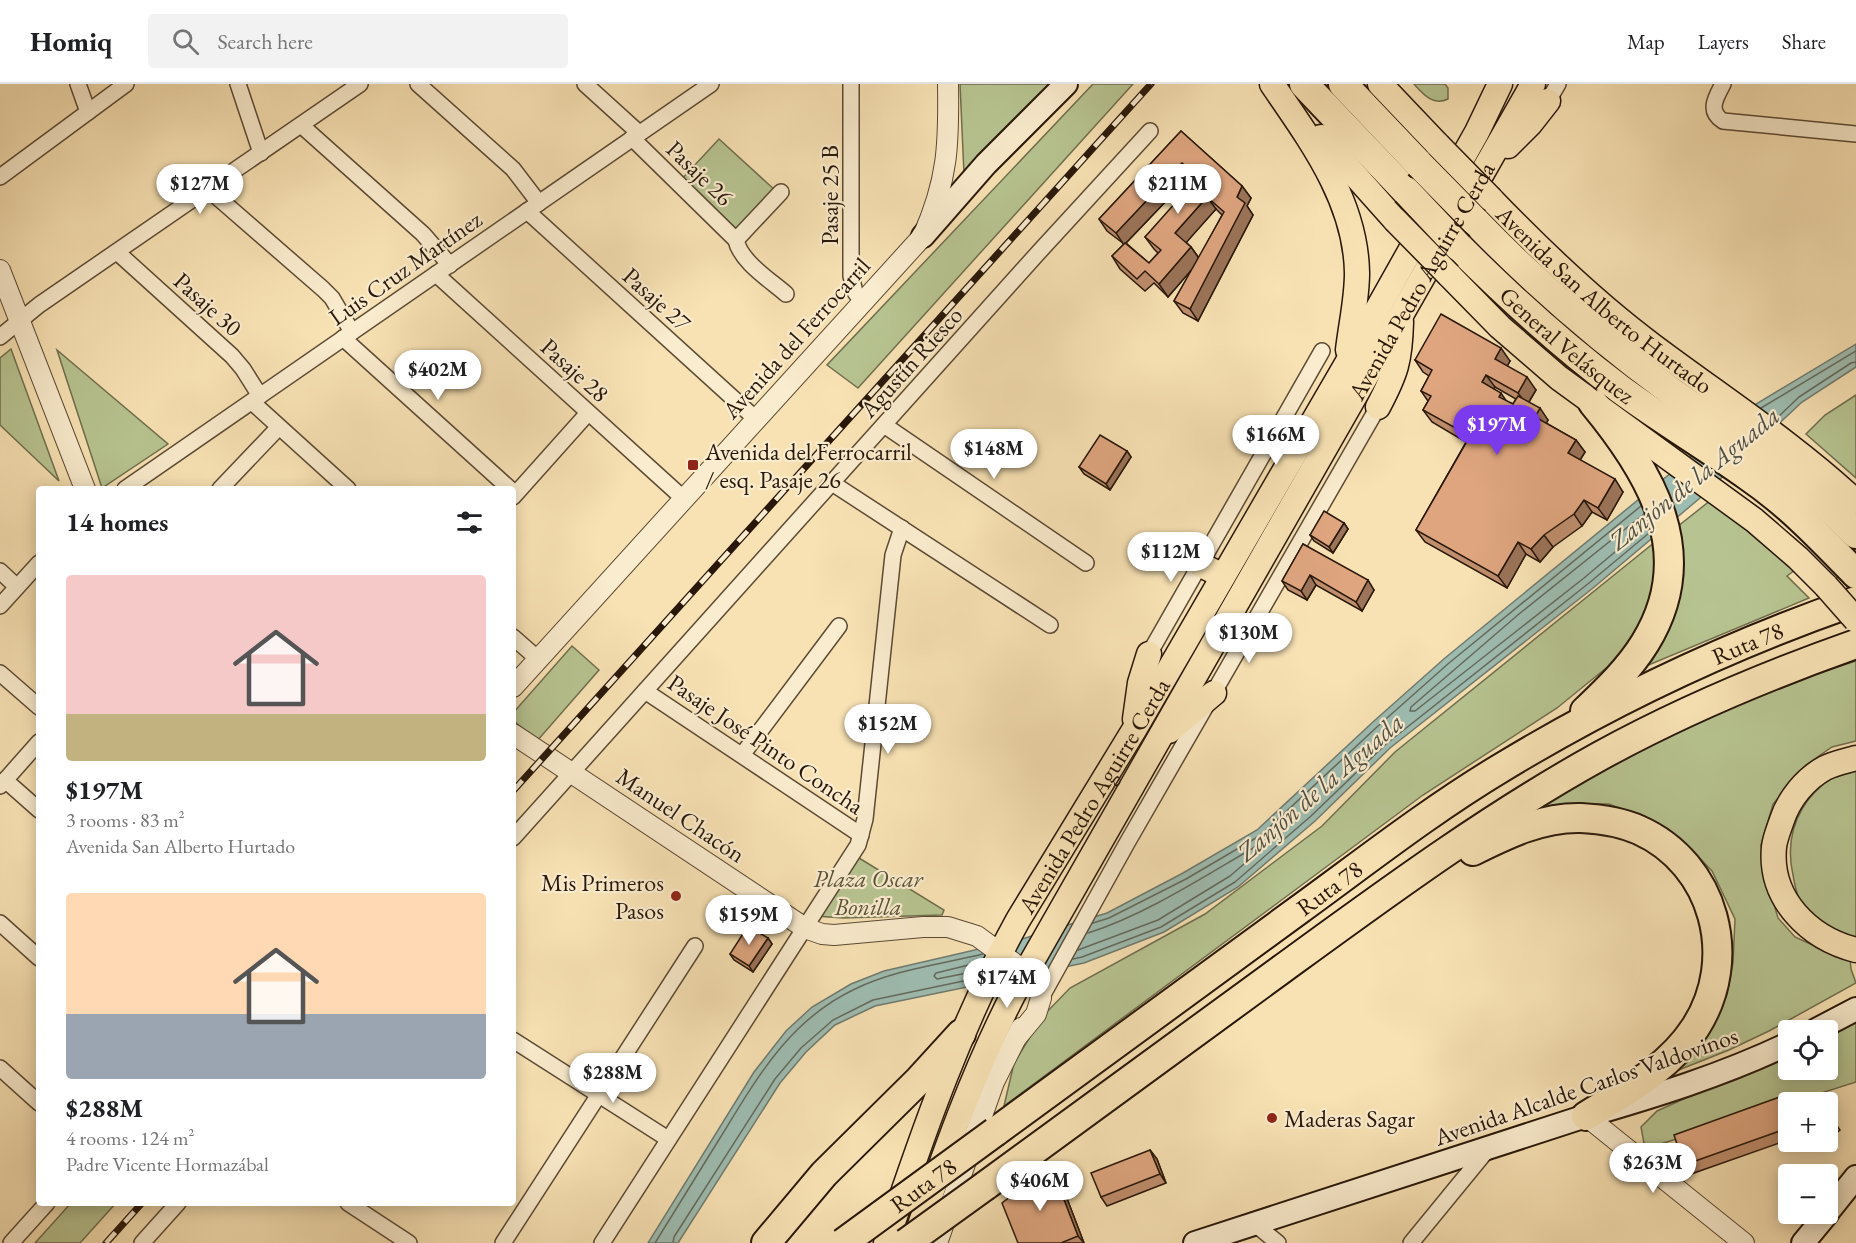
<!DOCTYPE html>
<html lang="en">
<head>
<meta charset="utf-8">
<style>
	:root { --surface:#fff; --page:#f2f2f2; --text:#202124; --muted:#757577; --line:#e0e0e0; --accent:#7c3aed }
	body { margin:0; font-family:"EB Garamond",serif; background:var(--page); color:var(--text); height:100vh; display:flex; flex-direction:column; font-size:22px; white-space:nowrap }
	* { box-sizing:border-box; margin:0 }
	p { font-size:20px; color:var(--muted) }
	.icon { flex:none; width:33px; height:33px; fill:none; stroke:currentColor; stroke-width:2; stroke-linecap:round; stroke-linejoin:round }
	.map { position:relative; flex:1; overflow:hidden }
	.drawer { position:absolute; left:36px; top:402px; width:480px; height:720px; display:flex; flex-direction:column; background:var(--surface); border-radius:6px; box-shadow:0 3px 15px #0003 }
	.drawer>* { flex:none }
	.tools { position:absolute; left:1778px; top:936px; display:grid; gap:12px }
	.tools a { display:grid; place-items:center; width:60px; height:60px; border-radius:6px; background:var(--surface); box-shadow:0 3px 15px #0003; font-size:30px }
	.price { position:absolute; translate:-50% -51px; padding:0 14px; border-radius:21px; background:#fff; color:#222; font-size:20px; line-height:39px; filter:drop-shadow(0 2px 3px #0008) }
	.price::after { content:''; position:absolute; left:50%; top:36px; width:18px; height:14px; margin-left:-9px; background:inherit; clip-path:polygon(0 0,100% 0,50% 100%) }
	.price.current { background:var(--accent); color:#fff }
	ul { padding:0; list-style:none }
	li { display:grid; align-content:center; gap:12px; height:318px; padding:0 30px }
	li span { display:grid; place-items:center; height:186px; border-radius:6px; color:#555 }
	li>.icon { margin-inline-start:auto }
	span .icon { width:108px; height:108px; fill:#fffc; stroke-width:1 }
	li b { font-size:26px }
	h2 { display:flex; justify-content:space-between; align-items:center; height:72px; padding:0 30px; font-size:26px }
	header { display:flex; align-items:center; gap:36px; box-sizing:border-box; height:84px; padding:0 30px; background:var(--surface); border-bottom:2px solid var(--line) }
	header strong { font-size:28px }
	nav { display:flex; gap:33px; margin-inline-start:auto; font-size:21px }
	.search { width:420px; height:54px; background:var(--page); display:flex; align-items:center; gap:15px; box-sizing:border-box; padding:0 21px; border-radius:6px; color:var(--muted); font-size:22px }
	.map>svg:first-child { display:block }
	.green { fill:#b7c491; stroke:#706e4e; stroke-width:1.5 }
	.water { fill:#9ebdb2; stroke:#6f7b6f; stroke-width:1.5 }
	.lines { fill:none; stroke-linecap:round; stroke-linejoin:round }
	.shore { stroke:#636a5e; stroke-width:1.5 }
	.minor-casing { stroke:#5c4a34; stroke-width:18 }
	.tertiary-casing { stroke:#5c4a34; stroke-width:22 }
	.secondary-casing { stroke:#28170a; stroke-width:26 }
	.primary-casing { stroke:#28170a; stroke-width:27 }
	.motorway-casing { stroke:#28170a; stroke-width:32 }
	.minor { stroke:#faecce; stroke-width:15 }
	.tertiary { stroke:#faecce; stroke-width:20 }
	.secondary { stroke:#faecce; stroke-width:22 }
	.primary { stroke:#f8e2b4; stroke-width:24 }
	.motorway { stroke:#f8e2b4; stroke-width:28 }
	.rail-casing { stroke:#28170a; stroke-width:7 }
	.rail { stroke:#faecce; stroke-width:4.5; stroke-dasharray:14; stroke-linecap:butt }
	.primary-bridge-casing { stroke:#28170a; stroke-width:27; stroke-linecap:butt }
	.motorway-bridge-casing { stroke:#28170a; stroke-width:32; stroke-linecap:butt }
	.primary-bridge { stroke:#f8e2b4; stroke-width:24 }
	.motorway-bridge { stroke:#f8e2b4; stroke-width:28 }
	.wall { fill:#bf8e6d; stroke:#28170a; stroke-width:1.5; fill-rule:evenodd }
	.shaded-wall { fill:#9b7459; stroke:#28170a; stroke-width:1.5 }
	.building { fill:#dea57f; stroke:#28170a; stroke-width:1.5 }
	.poi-dot { fill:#8f2418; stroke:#faecce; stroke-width:2 }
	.labels { text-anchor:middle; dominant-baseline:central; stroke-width:4.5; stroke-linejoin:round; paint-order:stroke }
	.street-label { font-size:24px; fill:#28170a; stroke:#faecce }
	.poi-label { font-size:24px; fill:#28170a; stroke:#faecce; text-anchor:start }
	.park-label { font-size:24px; font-style:italic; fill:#5a5439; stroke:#faecce }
	.water-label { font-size:26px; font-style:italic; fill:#515145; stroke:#faecce }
</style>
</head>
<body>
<header>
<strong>Homiq</strong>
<div class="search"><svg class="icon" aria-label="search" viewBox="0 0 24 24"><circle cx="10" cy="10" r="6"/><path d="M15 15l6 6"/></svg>Search here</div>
<nav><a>Map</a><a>Layers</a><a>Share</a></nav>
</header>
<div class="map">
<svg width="1856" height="1159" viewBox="0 0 1856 1159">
	<rect width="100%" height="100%" fill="#f8e2b4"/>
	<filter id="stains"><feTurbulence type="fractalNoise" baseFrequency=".00333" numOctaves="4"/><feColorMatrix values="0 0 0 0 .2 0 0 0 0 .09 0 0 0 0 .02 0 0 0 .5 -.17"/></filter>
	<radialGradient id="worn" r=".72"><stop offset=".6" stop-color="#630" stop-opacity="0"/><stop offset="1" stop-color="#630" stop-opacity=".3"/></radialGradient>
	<g class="green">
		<path d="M960 0H1050L964 90Z"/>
		<path d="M1093 0H1133L858 304 827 281Z"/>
		<path d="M1414 0H1445L1448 4V15C1433 22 1424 11 1414 0Z"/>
		<path d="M719 55 777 108 737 150 680 97Z"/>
		<path d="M11 265 59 397 0 341V274Z"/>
		<path d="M57 266 168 360 102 404Z"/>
		<path d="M1856 311V394L1806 350 1825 331Z"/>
		<path d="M1711 416 1772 463 1795 486 1787 492 1809 514 1639 585 1677 443Z"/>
		<path d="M1660 454 1647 539 1616 576 1557 624 1423 711 1004 1022 1014 979 1043 932 1070 904 1205 830 1322 742 1395 668Z"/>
		<path d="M572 562 599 586 537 657 513 636V629Z"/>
		<path d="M1856 577V657L1832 663 1806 681 1773 720 1761 761 1768 800 1778 834 1795 853 1821 865 1850 875 1851 885 1856 899 1769 947 1729 966 1671 989 1727 911 1733 879 1735 835 1712 787 1689 763 1651 737 1609 720H1561L1520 730 1623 669 1759 608Z"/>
		<path d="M1856 683V857C1835 848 1817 841 1803 822 1797 813 1795 802 1793 791 1782 742 1808 699 1856 683Z"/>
		<path d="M859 774 944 826 942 831 843 834 816 832Z"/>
		<path d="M1856 936V998L1645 1065 1641 1043 1657 1027 1788 968V986H1827V950Z"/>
		<path d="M71 1119H116L80 1159H35Z"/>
	</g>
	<path class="water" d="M1856 260V283L1802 318 1700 414 1593 504 1390 664 1315 737 1238 803 1164 848 1084 879 875 922 835 941 806 968 780 999 678 1159H648L754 988 786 947 812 923 851 900 884 887 1022 855 1107 829 1183 789 1257 746 1374 637 1445 574 1716 352 1756 320Z"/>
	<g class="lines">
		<g class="shore">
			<path d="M1761 324 1856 267"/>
			<path d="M1776 335 1799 313 1851 279 1856 278"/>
			<path d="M1644 430 1519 530 1411 623 1410 627H1415L1584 494 1647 441"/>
			<path d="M1093 839 1109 834 1186 795 1261 751 1378 642 1449 579 1641 422"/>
			<path d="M1078 866 1158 836 1230 792 1259 767V764L1255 763C1203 793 1145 831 1088 849"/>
			<path d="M1073 875 1082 873 1161 843 1235 798 1311 732 1386 660 1589 499 1649 449"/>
			<path d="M977 887 937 895 934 892 936 889 981 878"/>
			<path d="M655 1159C677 1124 698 1089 720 1054 757 994 789 936 855 905 894 886 941 880 983 870"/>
			<path d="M673 1159 674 1153 775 995 801 964 833 936 873 916 973 895"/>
		</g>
		<defs>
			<g id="minor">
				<path d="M78 0 88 28"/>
				<path d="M238 0 261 69"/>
				<path d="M418 0 513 85 539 119"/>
				<path d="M585 0 639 49"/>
				<path d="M851 0V192L855 208 863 219"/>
				<path d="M1723 0C1716 13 1707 27 1723 37L1856 50"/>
				<path d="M1548 17 1558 0"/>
				<path d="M301 41 423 150 450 181"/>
				<path d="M632 54 736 156C740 177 770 196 786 210"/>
				<path d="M0 93 126 0"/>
				<path d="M208 105 323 205 332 214 352 248"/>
				<path d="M527 127 757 336"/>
				<path d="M736 156 781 108"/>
				<path d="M117 168 232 272 243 285 260 312"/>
				<path d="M436 190 684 415"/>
				<path d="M0 253 39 221 360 0"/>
				<path d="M343 254 510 405"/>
				<path d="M252 318 348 405"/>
				<path d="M884 341 1086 479"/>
				<path d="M832 399 1050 541"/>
				<path d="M125 405 711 0"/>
				<path d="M220 405 279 343"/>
				<path d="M513 413 588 329"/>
				<path d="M0 487 17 503"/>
				<path d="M0 522 39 479"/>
				<path d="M513 553 538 575"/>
				<path d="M1149 570 1322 267"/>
				<path d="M0 589 39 623"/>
				<path d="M645 607 861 751"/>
				<path d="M742 671 839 542"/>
				<path d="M5 696 39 726"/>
				<path d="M0 702 39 658"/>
				<path d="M513 754 1038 169 1150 47"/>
				<path d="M0 839 39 874"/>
				<path d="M1041 914 1127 759 1378 323"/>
				<path d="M513 956 668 1055"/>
				<path d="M0 984 39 1019"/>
				<path d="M348 1119 409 1159"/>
				<path d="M1255 1140 1278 1159"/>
				<path d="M11 1159 47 1119"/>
				<path d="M142 1159 178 1119"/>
				<path d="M503 1159 695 862"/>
				<path d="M602 1159 858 761 865 735 893 471 902 444"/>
				<path d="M1411 1159 1488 1065"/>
			</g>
			<g id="tertiary">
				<path d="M0 186 85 405"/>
				<path d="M513 603 923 152C948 96 949 60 948 0"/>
				<path d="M513 650 805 844 822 850 834 851 923 843H948L977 852 1026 888 1039 905 1041 914 1036 930 1016 954"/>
				<path d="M1586 1032 1744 1159"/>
				<path d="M937 1159 994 998 1021 944"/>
			</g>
			<g id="secondary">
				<path d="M923 152 986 80 1066 0"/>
				<path d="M1816 946 1856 925"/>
				<path d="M1827 1129 1856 1093"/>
				<path d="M1195 1159 1586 1032C1655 1012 1723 991 1788 960"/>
				<path d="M1803 1159 1827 1130"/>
			</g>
			<g id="primary">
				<path d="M1272 0C1311 57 1356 117 1357 189 1357 215 1351 240 1348 266"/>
				<path d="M1380 0 1438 61"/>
				<path d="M1321 53 1395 136"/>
				<path d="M1508 62 1530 40 1548 17"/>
				<path id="s1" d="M1491 115C1542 168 1594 218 1653 262 1721 313 1794 360 1856 418"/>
				<path d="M1449 191 1500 243 1559 294 1754 436 1798 474 1826 502"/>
				<path d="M1378 323C1396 289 1400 277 1401 238"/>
				<path d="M1201 481 1223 492"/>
				<path d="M1135 635 1140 599 1149 570"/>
				<path d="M1169 647 1214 609"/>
				<path d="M1856 674C1846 677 1835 679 1825 684 1805 695 1789 715 1782 736 1779 745 1775 754 1774 763 1769 815 1809 854 1856 866"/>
				<path id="s2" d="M886 1159C923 1048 961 939 1018 836L1134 646 1346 281 1477 48 1500 0"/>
				<path id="s3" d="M914 1159C943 1073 973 988 1015 907L1533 0"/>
			</g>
			<g id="motorway">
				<path d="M1304 0 1406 107"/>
				<path d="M1343 0 1419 80"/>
				<path d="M1475 137C1536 200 1601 256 1672 308 1704 331 1737 352 1770 375 1801 397 1829 423 1856 450"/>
				<path id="s4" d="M1459 163C1510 214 1563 262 1620 305 1662 336 1706 362 1748 392 1789 420 1822 455 1856 490"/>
				<path d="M1585 627C1607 606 1629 585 1645 559 1700 470 1651 389 1593 319"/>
				<path d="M1473 767C1507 750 1542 733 1581 734 1600 735 1621 738 1639 746 1715 780 1740 875 1695 944 1669 984 1626 1007 1586 1032"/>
				<path id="s5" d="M995 1048C1097 973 1199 899 1300 825 1366 777 1431 726 1501 684 1613 616 1732 560 1856 517"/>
				<path d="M985 1102C1084 1030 1183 957 1282 885 1385 810 1488 734 1600 672 1682 627 1768 591 1856 560"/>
				<path d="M766 1159 824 1090 919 996 961 950"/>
			</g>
		</defs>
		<use href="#minor" class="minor-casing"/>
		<use href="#tertiary" class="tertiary-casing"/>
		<use href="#secondary" class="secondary-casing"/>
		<use href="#primary" class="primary-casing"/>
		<use href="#motorway" class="motorway-casing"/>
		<use href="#minor" class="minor"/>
		<use href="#tertiary" class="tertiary"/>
		<use href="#secondary" class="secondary"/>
		<use href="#primary" class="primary"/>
		<use href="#motorway" class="motorway"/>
		<defs>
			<g id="rail">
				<path d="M513 707 1151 0"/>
				<path d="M106 1159 142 1119"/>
			</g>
		</defs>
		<use href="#rail" class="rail-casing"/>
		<use href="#rail" class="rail"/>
		<defs>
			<g id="primary-bridge">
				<path d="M1438 61 1491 115"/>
				<path d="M1395 136 1449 191"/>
				<path d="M1826 502 1856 536"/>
			</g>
			<g id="motorway-bridge">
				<path d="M1419 80 1475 137"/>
				<path d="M1406 107 1459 163"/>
				<path id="s6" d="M843 1159 995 1048"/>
				<path d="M906 1159 985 1102"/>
			</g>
		</defs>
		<use href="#primary-bridge" class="primary-bridge-casing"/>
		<use href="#motorway-bridge" class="motorway-bridge-casing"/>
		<use href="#primary-bridge" class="primary-bridge"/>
		<use href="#motorway-bridge" class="motorway-bridge"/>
	</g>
	<g class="wall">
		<path d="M1181 47 1242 102 1251 114 1247 122 1253 131 1198 237 1183 229 1174 217 1193 184 1168 213 1154 199 1145 207 1120 185 1112 172 1124 160 1107 147 1099 135ZM1191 91 1205 103 1202 107 1145 153 1154 165 1158 169 1149 179 1126 159ZM1216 125 1222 131 1199 174 1191 163 1186 158Z"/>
		<path d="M1415 276 1510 277 1507 282 1536 306 1529 318 1548 336 1546 339 1576 356 1585 368 1580 376 1623 408 1607 436 1592 428 1582 442 1553 463 1540 478 1526 470 1507 504 1425 458 1416 446 1466 358 1432 338 1423 326 1428 317 1421 307 1429 292 1423 288ZM1495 303 1516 315 1513 320 1506 317 1494 305Z"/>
		<path d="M1127 367 1131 373 1110 406 1084 390 1079 383Z"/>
		<path d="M1344 439 1348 445 1333 469 1314 457 1310 451Z"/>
		<path d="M1303 460 1374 506 1362 527 1316 501 1307 516 1288 506 1282 497Z"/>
		<path d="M768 854 772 860 753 888 734 876 730 870Z"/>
		<path d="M1788 1010 1794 1018H1788V1056L1691 1090 1684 1081Z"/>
		<path d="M1830 1031 1840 1046 1827 1056V1033Z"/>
		<path d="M1813 1058H1824L1817 1063Z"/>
		<path d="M1150 1066 1157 1075 1166 1099 1107 1122 1101 1113Z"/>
		<path d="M1051 1082 1058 1091 1084 1159H1018Z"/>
	</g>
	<g class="shaded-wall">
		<path d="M1182 79 1191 91 1124 161 1116 149Z"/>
		<path d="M1242 102 1251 114 1247 122 1253 131 1198 237 1190 225Z"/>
		<path d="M1207 113 1216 125 1184 161 1175 149Z"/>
		<path d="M1191 163 1200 176 1168 213 1159 200Z"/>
		<path d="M1501 264 1510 277 1504 288 1495 275Z"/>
		<path d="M1486 291 1495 303 1490 310 1482 298Z"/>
		<path d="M1527 293 1536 306 1527 321 1518 309Z"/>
		<path d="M1501 309 1509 321 1499 313Z"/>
		<path d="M1540 324 1548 336 1543 345 1535 333Z"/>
		<path d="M1576 356 1585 368 1577 381 1568 369Z"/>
		<path d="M1127 367 1131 373 1110 406 1106 400Z"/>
		<path d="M1615 395 1623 408 1607 436 1598 424Z"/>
		<path d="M1584 416 1592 428 1582 442 1574 430Z"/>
		<path d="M1344 439 1348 445 1333 469 1329 463Z"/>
		<path d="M1544 451 1553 463 1540 478 1531 465Z"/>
		<path d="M1518 458 1526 470 1507 504 1498 492Z"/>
		<path d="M1310 491 1316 501 1307 516 1301 507Z"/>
		<path d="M1368 496 1374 506 1362 527 1356 518Z"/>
		<path d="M768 854 772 860 753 888 749 882Z"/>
		<path d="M1150 1066 1157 1075 1166 1099 1160 1090Z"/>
		<path d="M1051 1082 1058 1091 1084 1159 1078 1152Z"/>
	</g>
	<g class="building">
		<path d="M1181 47 1242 102 1237 113 1245 119 1190 225 1174 217 1224 128 1207 113 1175 149 1191 163 1159 200 1145 187 1137 195 1112 172 1125 159 1149 179 1161 166 1145 153 1193 99 1202 107 1207 100 1182 79 1116 149 1099 135Z"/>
		<path d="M1441 230 1501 264 1495 275 1527 293 1518 309 1486 291 1482 298 1501 309 1499 313 1513 320 1518 312 1540 324 1535 333 1576 356 1568 369 1615 395 1598 424 1584 416 1574 430 1544 451 1531 465 1518 458 1498 492 1416 446 1470 352 1423 326 1431 312 1421 307 1432 286 1415 276Z"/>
		<path d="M1100 351 1127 367 1106 400 1079 383Z"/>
		<path d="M1324 427 1344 439 1329 463 1310 451Z"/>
		<path d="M1303 460 1368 496 1356 518 1310 491 1301 507 1282 497Z"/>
		<path d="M748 842 768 854 749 882 730 870Z"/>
		<path d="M1788 1010 1791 1018H1788V1026L1784 1027 1788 1037V1044L1684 1081 1674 1051Z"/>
		<path d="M1830 1031 1836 1040 1827 1046V1033Z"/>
		<path d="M1150 1066 1160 1090 1101 1113 1091 1089Z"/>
		<path d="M1051 1082 1078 1152 1061 1159H1018L1002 1119Z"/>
	</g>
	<g class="poi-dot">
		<rect x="687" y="375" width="12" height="12" rx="3"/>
		<circle cx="676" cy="812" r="6"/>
		<circle cx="1272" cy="1034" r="6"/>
	</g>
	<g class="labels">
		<g class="street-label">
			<text transform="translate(700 89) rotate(44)">Pasaje 26</text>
			<text transform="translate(829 111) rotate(-90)">Pasaje 25 B</text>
			<text transform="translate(405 184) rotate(-35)">Luis Cruz Martínez</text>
			<text stroke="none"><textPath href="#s3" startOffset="1090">Avenida Pedro Aguirre Cerda</textPath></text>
			<text stroke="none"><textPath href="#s1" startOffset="152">Avenida San Alberto Hurtado</textPath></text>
			<text transform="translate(657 215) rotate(42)">Pasaje 27</text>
			<text transform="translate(208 220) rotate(42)">Pasaje 30</text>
			<text transform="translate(796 254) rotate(-48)">Avenida del Ferrocarril</text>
			<text stroke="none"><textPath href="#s4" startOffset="146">General Velásquez</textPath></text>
			<text transform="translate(911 278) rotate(-48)">Agustín Riesco</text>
			<text transform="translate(575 286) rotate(42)">Pasaje 28</text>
			<text stroke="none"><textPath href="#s5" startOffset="900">Ruta 78</textPath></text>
			<text transform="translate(766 660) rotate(34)">Pasaje José Pinto Concha</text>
			<text stroke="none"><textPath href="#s2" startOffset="495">Avenida Pedro Aguirre Cerda</textPath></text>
			<text transform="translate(681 731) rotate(34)">Manuel Chacón</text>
			<text stroke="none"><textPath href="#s5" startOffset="414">Ruta 78</textPath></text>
			<text transform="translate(1586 1002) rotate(-19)">Avenida Alcalde Carlos Valdovinos</text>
			<text stroke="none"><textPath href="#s6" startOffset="99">Ruta 78</textPath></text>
		</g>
		<g class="poi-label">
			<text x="705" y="367">Avenida del Ferrocarril<tspan x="705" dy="28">/ esq. Pasaje 26</tspan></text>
			<text x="664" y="798" text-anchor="end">Mis Primeros<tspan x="664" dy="28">Pasos</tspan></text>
			<text x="1284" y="1034">Maderas Sagar</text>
		</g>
		<g class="park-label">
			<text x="868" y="794">Plaza Oscar<tspan x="868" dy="28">Bonilla</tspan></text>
		</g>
		<g class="water-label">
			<text transform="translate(1694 394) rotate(-39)">Zanjón de la Aguada</text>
			<text transform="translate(1320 703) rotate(-41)">Zanjón de la Aguada</text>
		</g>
	</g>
	<rect width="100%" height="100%" filter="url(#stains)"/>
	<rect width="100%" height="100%" fill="url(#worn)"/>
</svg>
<div class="tools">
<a><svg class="icon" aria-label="locate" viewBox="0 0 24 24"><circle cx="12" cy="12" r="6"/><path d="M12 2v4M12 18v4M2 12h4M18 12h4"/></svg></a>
<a>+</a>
<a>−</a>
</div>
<b class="price" style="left:200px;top:131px">$127M</b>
<b class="price" style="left:1178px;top:131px">$211M</b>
<b class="price" style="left:438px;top:317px">$402M</b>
<b class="price current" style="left:1497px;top:372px">$197M</b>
<b class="price" style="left:1276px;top:382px">$166M</b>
<b class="price" style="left:994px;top:396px">$148M</b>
<b class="price" style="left:1171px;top:499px">$112M</b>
<b class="price" style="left:1249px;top:580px">$130M</b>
<b class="price" style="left:888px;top:671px">$152M</b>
<b class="price" style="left:749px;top:862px">$159M</b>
<b class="price" style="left:1007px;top:925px">$174M</b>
<b class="price" style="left:613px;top:1020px">$288M</b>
<b class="price" style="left:1653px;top:1110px">$263M</b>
<b class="price" style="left:1040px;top:1128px">$406M</b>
<section class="drawer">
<h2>14 homes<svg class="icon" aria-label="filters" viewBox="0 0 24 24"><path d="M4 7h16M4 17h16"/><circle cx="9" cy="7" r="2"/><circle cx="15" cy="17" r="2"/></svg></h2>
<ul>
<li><span style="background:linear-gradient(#f6c9c9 75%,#c2b280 0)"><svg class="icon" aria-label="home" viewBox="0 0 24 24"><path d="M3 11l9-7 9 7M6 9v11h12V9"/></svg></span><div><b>$197M</b><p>3 rooms · 83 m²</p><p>Avenida San Alberto Hurtado</p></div></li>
<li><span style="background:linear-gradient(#ffd9b3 65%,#9aa5b1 0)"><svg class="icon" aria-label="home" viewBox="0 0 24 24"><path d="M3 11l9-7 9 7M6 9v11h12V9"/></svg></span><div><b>$288M</b><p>4 rooms · 124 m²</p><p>Padre Vicente Hormazábal</p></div></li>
</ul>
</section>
</div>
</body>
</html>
